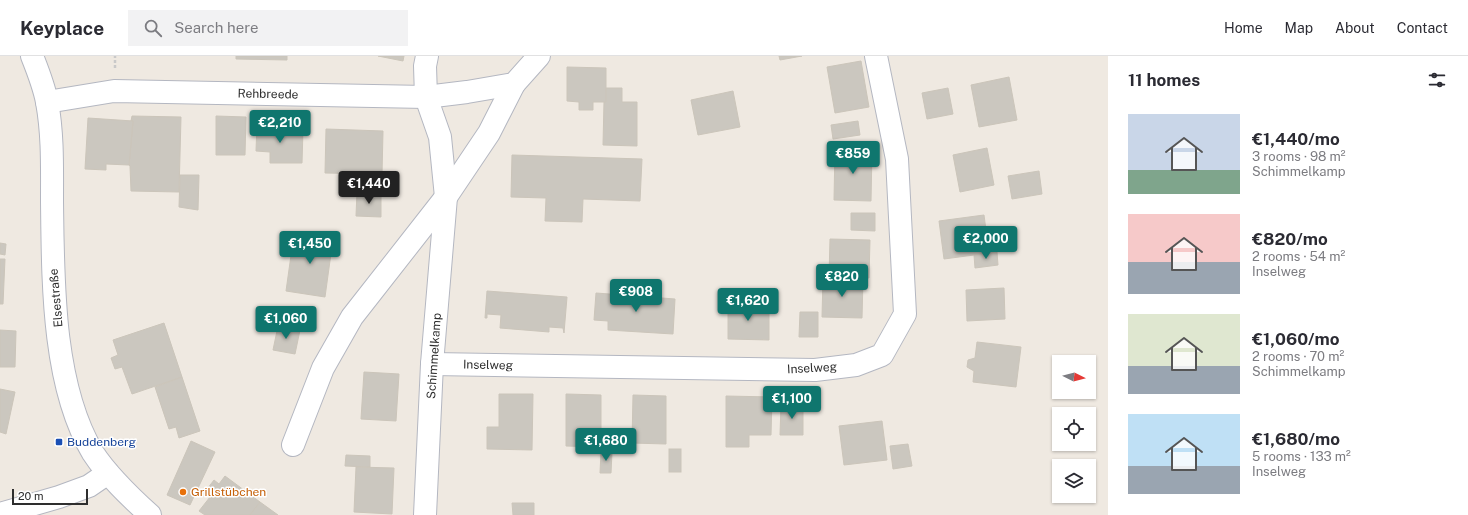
<!DOCTYPE html>
<html lang="en">
<head>
<meta charset="utf-8">
<style>
	:root { --surface:#fff; --page:#f2f2f3; --text:#2b2b33; --muted:#7c7c81; --line:#e1e1e2; --accent:#0f766e }
	body { margin:0; font-family:"Public Sans",sans-serif; background:var(--page); color:var(--text); height:100vh; display:flex; flex-direction:column; font-size:15px; white-space:nowrap }
	* { box-sizing:border-box; margin:0 }
	p { font-size:13px; color:var(--muted) }
	.icon { flex:none; width:22px; height:22px; fill:none; stroke:currentColor; stroke-width:2; stroke-linecap:round; stroke-linejoin:round }
	.map { position:relative; flex:1; overflow:hidden }
	.details { display:flex; flex-direction:column; background:var(--surface); width:360px }
	.details>* { flex:none }
	.needle { width:26px; rotate:96deg }
	.buttons { position:absolute; left:1052px; top:299px; display:grid; gap:8px }
	.buttons a { display:grid; place-items:center; width:44px; height:44px; border-radius:0px; background:var(--surface); box-shadow:0 1px 3px #0004; font-size:20px }
	.scale { position:absolute; left:12px; bottom:10px; width:76px; box-sizing:border-box; padding-left:4px; border:2px solid #2e2e2e; border-top:0; font-size:11px; line-height:14px; white-space:nowrap; color:#2e2e2e; -webkit-text-stroke:3px #fff; paint-order:stroke }
	.price { position:absolute; translate:-50% -34px; padding:0 9px; border-radius:4px; background:var(--accent); color:#fff; font-size:13px; line-height:26px; filter:drop-shadow(0 1px 2px #0008) }
	.price::after { content:''; position:absolute; left:50%; top:24px; width:12px; height:9px; margin-left:-6px; background:inherit; clip-path:polygon(0 0,100% 0,50% 100%) }
	.price.on { background:#222; color:#fff }
	ul { padding:0; list-style:none }
	li { display:flex; align-items:center; gap:12px; height:100px; padding:0 20px }
	li span { display:grid; place-items:center; flex:none; width:112px; height:80px; border-radius:0px; color:#555 }
	li>.icon { margin-inline-start:auto }
	span .icon { width:48px; height:48px; fill:#fffc; stroke-width:1 }
	li b { font-size:17px }
	h2 { display:flex; justify-content:space-between; align-items:center; height:48px; padding:0 20px; font-size:17px }
	header { display:flex; align-items:center; gap:24px; box-sizing:border-box; height:56px; padding:0 20px; background:var(--surface); border-bottom:1px solid var(--line) }
	header strong { font-size:19px }
	nav { display:flex; gap:22px; margin-inline-start:auto; font-size:14px }
	.search { width:280px; height:36px; background:var(--page); display:flex; align-items:center; gap:10px; box-sizing:border-box; padding:0 14px; border-radius:0px; color:var(--muted); font-size:15px }
	main { display:flex; flex:1; min-height:0 }
	.map>svg:first-child { display:block }
	.building { fill:#cbc7bf; stroke:#cbc5ba }
	.lines { fill:none; stroke-linecap:round; stroke-linejoin:round }
	.minor-casing { stroke:#b4b7c1; stroke-width:24 }
	.secondary-casing { stroke:#b4b7c1; stroke-width:24 }
	.path { stroke:#c9c9c9; stroke-width:2.5; stroke-dasharray:3 2; stroke-linecap:butt }
	.minor { stroke:#fff; stroke-width:22 }
	.secondary { stroke:#fff; stroke-width:22 }
	.transit-dot { fill:#1a4fb4; stroke:#fff; stroke-width:1.5 }
	.food-dot { fill:#e8710a; stroke:#fff; stroke-width:1.5 }
	.labels { text-anchor:middle; dominant-baseline:central; stroke-width:3; stroke-linejoin:round; paint-order:stroke }
	.street-label { font-size:12px; fill:#2e2e2e; stroke:#fff }
	.transit-label { font-size:12px; fill:#164399; stroke:#fff; text-anchor:start }
	.food-label { font-size:12px; fill:#c56008; stroke:#fff; text-anchor:start }
</style>
</head>
<body>
<header>
<strong>Keyplace</strong>
<div class="search"><svg class="icon" aria-label="search" viewBox="0 0 24 24"><circle cx="10" cy="10" r="6"/><path d="M15 15l6 6"/></svg>Search here</div>
<nav><a>Home</a><a>Map</a><a>About</a><a>Contact</a></nav>
</header>
<main>
<div class="map">
<svg width="1108" height="459" viewBox="0 0 1108 459">
	<rect width="100%" height="100%" fill="#efe9e1"/>
	<g class="building">
		<path d="M236 0H287V4L236 3Z"/>
		<path d="M378 0H404L403 5Z"/>
		<path d="M779 0H802L780 4Z"/>
		<path d="M861 5 869 51 835 57 827 11Z"/>
		<path d="M567 11 606 12V46H593V54H579V46L567 45Z"/>
		<path d="M1009 21 1017 64 979 71 971 29Z"/>
		<path d="M606 32H622V46H637V90L603 89 604 46H606Z"/>
		<path d="M948 32 953 58 927 63 922 37Z"/>
		<path d="M733 35 740 71 698 79 691 44Z"/>
		<path d="M132 60 181 61 179 136 131 135 130 110 129 109 133 65H131Z"/>
		<path d="M216 60 246 61 245 99H216Z"/>
		<path d="M88 62 133 65 129 109 106 108V114L85 113Z"/>
		<path d="M858 65 860 79 833 83 831 69Z"/>
		<path d="M257 68 275 69V73H303L302 107H270V96L256 95Z"/>
		<path d="M326 73 383 75 382 118 325 117Z"/>
		<path d="M987 92 994 129 960 136 953 99Z"/>
		<path d="M835 93 872 94 871 145 834 144Z"/>
		<path d="M512 99 642 103 640 145 583 143 582 166 545 165 546 142 511 141Z"/>
		<path d="M1039 115 1042 138 1012 143 1008 120Z"/>
		<path d="M180 119H199L198 154 179 151Z"/>
		<path d="M357 136 381 137V161L356 160Z"/>
		<path d="M851 157H875V175L851 174Z"/>
		<path d="M984 159 989 197 944 203 939 165Z"/>
		<path d="M294 178 333 183 325 241 286 235Z"/>
		<path d="M830 183 870 184 869 222 829 221Z"/>
		<path d="M0 187 6 188 5 199 0 198Z"/>
		<path d="M997 196 998 209 975 212 974 199Z"/>
		<path d="M0 203H5L3 248H0Z"/>
		<path d="M823 222 863 223 862 262 822 261Z"/>
		<path d="M1004 232 1005 263 967 265 966 234Z"/>
		<path d="M487 235 567 241 564 277 563 272 549 271V276L500 272 501 259 487 258V262H485Z"/>
		<path d="M596 237 675 243 673 278 608 274V265L594 264Z"/>
		<path d="M728 249 769 250V284L728 283Z"/>
		<path d="M800 256H818V281H799Z"/>
		<path d="M164 267 182 321 132 338 122 311 115 313 111 302 118 299 113 284Z"/>
		<path d="M278 270 300 274 295 298 273 294Z"/>
		<path d="M0 274 16 275 15 311H0Z"/>
		<path d="M977 286 1021 291 1016 331 973 326 974 315 967 311 968 304 975 302Z"/>
		<path d="M364 316 399 318 396 365 361 363Z"/>
		<path d="M182 321 200 375 179 382 176 371 169 373 155 331Z"/>
		<path d="M0 333 15 336 6 378 0 376Z"/>
		<path d="M499 338H533L532 394 487 393V371H499Z"/>
		<path d="M566 338 601 339V391L566 390Z"/>
		<path d="M633 339 666 340V388L632 387Z"/>
		<path d="M726 340 772 341 771 379H749V391H726Z"/>
		<path d="M781 349 803 350V379H780Z"/>
		<path d="M882 365 887 404 844 409 839 370Z"/>
		<path d="M191 385 215 396 190 449 167 439Z"/>
		<path d="M908 388 912 410 893 413 890 390Z"/>
		<rect x="669" y="393" width="12" height="23"/>
		<path d="M601 396H612L611 417H600Z"/>
		<path d="M346 399 370 400V411L345 410Z"/>
		<path d="M356 411 394 412 392 458 354 456Z"/>
		<path d="M225 420 260 446 250 459H205L199 455 210 441 204 437 214 424 219 428Z"/>
		<path d="M260 446 278 459H250Z"/>
		<path d="M512 447H534V459H513Z"/>
	</g>
	<g class="lines">
		<defs>
			<g id="minor">
				<path d="M47 46 114 35 426 41 467 36 514 28 539 0"/>
				<path d="M432 308 815 314 856 309 882 299 905 258 897 103 876 0"/>
				<path d="M293 389 323 312 352 261 446 141 489 77 514 28"/>
				<path d="M0 458 59 441 89 430 108 417"/>
				<path d="M425 459 432 308 446 141 440 81 426 41 425 10 427 0"/>
			</g>
			<path id="secondary" d="M32 0C38 15 44 30 47 46 53 79 52 112 52 145 53 223 52 329 93 397 108 420 129 440 150 459"/>
		</defs>
		<use href="#minor" class="minor-casing"/>
		<use href="#secondary" class="secondary-casing"/>
		<path class="path" d="M115 12V0"/>
		<use href="#minor" class="minor"/>
		<use href="#secondary" class="secondary"/>
	</g>
	<rect class="transit-dot" x="55" y="382" width="8" height="8" rx="2"/>
	<circle class="food-dot" cx="183" cy="436" r="4"/>
	<g class="labels">
		<g class="street-label">
			<text transform="translate(268 38) rotate(1)">Rehbreede</text>
			<text transform="translate(56 242) rotate(-95)">Elsestraße</text>
			<text transform="translate(434 300) rotate(-86)">Schimmelkamp</text>
			<text transform="translate(488 309) rotate(1)">Inselweg</text>
			<text transform="translate(812 312) rotate(-3)">Inselweg</text>
		</g>
		<g class="transit-label">
			<text x="67" y="386">Buddenberg</text>
		</g>
		<g class="food-label">
			<text x="191" y="436">Grillstübchen</text>
		</g>
	</g>
</svg>
<div class="buttons">
<a><svg class="needle" viewBox="-14 -14 28 28"><path d="M0-13l5 13h-10z" fill="#e53935"/><path d="M0 13l5-13h-10z" fill="#7c7c81"/></svg></a>
<a><svg class="icon" aria-label="locate" viewBox="0 0 24 24"><circle cx="12" cy="12" r="6"/><path d="M12 2v4M12 18v4M2 12h4M18 12h4"/></svg></a>
<a><svg class="icon" aria-label="layers" viewBox="0 0 24 24"><path d="M12 4l9 5-9 5-9-5zM3 14l9 5 9-5"/></svg></a>
</div>
<div class="scale">20 m</div>
<b class="price" style="left:280px;top:88px">€2,210</b>
<b class="price" style="left:853px;top:119px">€859</b>
<b class="price on" style="left:369px;top:149px">€1,440</b>
<b class="price" style="left:986px;top:204px">€2,000</b>
<b class="price" style="left:310px;top:209px">€1,450</b>
<b class="price" style="left:842px;top:242px">€820</b>
<b class="price" style="left:636px;top:257px">€908</b>
<b class="price" style="left:748px;top:266px">€1,620</b>
<b class="price" style="left:286px;top:284px">€1,060</b>
<b class="price" style="left:792px;top:364px">€1,100</b>
<b class="price" style="left:606px;top:406px">€1,680</b>
</div>
<section class="details">
<h2>11 homes<svg class="icon" aria-label="filters" viewBox="0 0 24 24"><path d="M4 7h16M4 17h16"/><circle cx="9" cy="7" r="2"/><circle cx="15" cy="17" r="2"/></svg></h2>
<ul>
<li><span style="background:linear-gradient(#c9d6e8 70%,#7fa58c 0)"><svg class="icon" aria-label="home" viewBox="0 0 24 24"><path d="M3 11l9-7 9 7M6 9v11h12V9"/></svg></span><div><b>€1,440/mo</b><p>3 rooms · 98 m²</p><p>Schimmelkamp</p></div></li>
<li><span style="background:linear-gradient(#f6c9c9 60%,#9aa5b1 0)"><svg class="icon" aria-label="home" viewBox="0 0 24 24"><path d="M3 11l9-7 9 7M6 9v11h12V9"/></svg></span><div><b>€820/mo</b><p>2 rooms · 54 m²</p><p>Inselweg</p></div></li>
<li><span style="background:linear-gradient(#dfe7d0 65%,#9aa5b1 0)"><svg class="icon" aria-label="home" viewBox="0 0 24 24"><path d="M3 11l9-7 9 7M6 9v11h12V9"/></svg></span><div><b>€1,060/mo</b><p>2 rooms · 70 m²</p><p>Schimmelkamp</p></div></li>
<li><span style="background:linear-gradient(#bfe0f5 65%,#9aa5b1 0)"><svg class="icon" aria-label="home" viewBox="0 0 24 24"><path d="M3 11l9-7 9 7M6 9v11h12V9"/></svg></span><div><b>€1,680/mo</b><p>5 rooms · 133 m²</p><p>Inselweg</p></div></li>
</ul>
</section>
</main>
</body>
</html>
